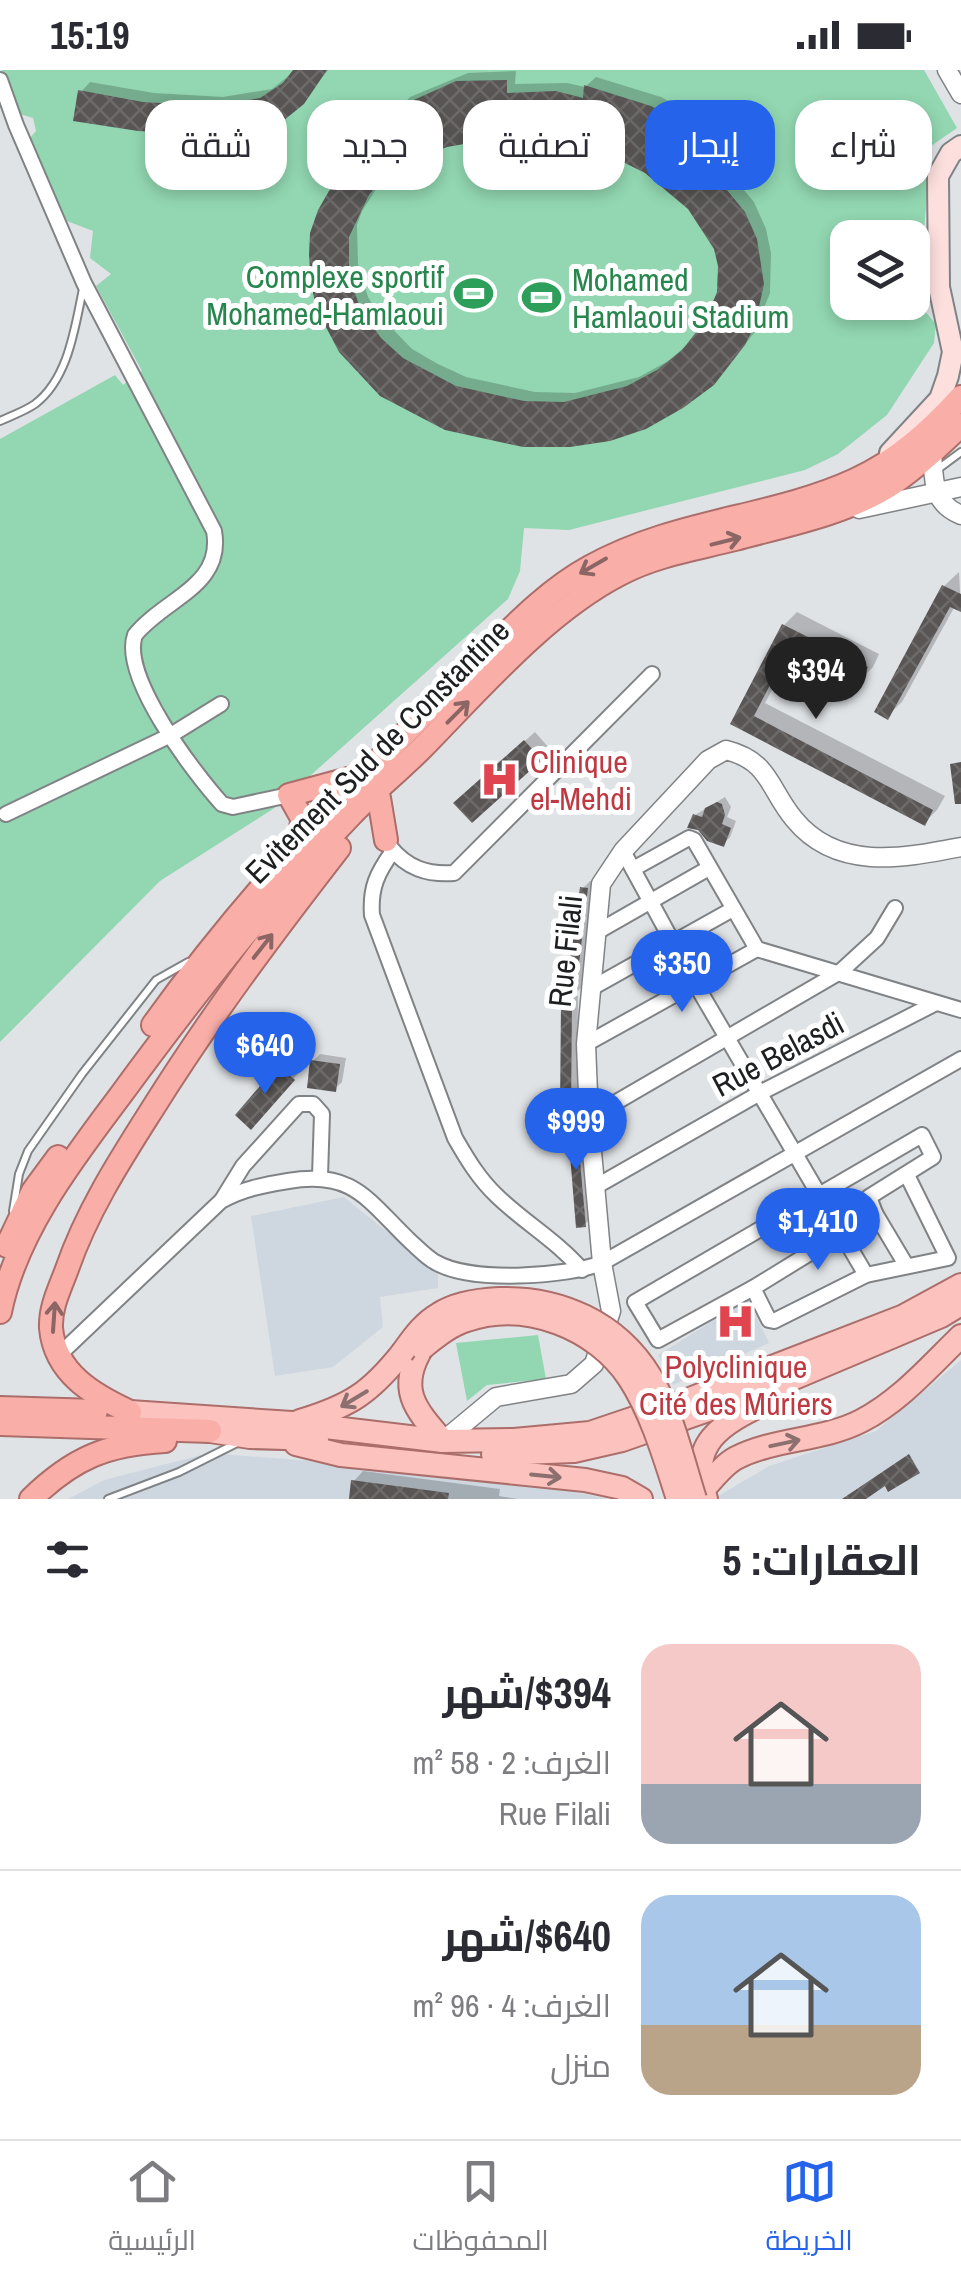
<!DOCTYPE html>
<html lang="ar">
<head>
<meta charset="utf-8">
<style>
	:root { --surface:#fff; --page:#f7f7f7; --text:#2b2b33; --muted:#7c7c81; --line:#e1e1e2; --accent:#2563eb }
	body { margin:0; font-family:"Archivo Narrow",Cairo,sans-serif; background:var(--page); color:var(--text); direction:rtl; height:100vh; display:flex; flex-direction:column; font-size:38px; white-space:nowrap }
	* { box-sizing:border-box; margin:0 }
	p { font-size:32px; color:var(--muted) }
	.icon { flex:none; width:55px; height:55px; fill:none; stroke:currentColor; stroke-width:2; stroke-linecap:round; stroke-linejoin:round }
	.map { position:relative; height:1429px; overflow:hidden; direction:ltr }
	.side { display:flex; flex-direction:column; background:var(--surface); flex:1 }
	.side>* { flex:none }
	.guide { position:absolute; left:30px; top:30px; width:902px; height:90px; direction:rtl; display:flex; gap:20px }
	.fabs { position:absolute; left:830px; top:150px; display:grid; gap:20px }
	.fabs a { display:grid; place-items:center; width:100px; height:100px; border-radius:20px; background:var(--surface); box-shadow:0 5px 15px #0003; font-size:50px }
	.price { position:absolute; translate:-50% -85px; padding:0 22px; border-radius:35px; background:var(--accent); color:#fff; font-size:32px; line-height:65px; filter:drop-shadow(0 2px 5px #0008) }
	.price::after { content:''; position:absolute; left:50%; top:60px; width:30px; height:22px; margin-left:-15px; background:inherit; clip-path:polygon(0 0,100% 0,50% 100%) }
	.price.selected { background:#222; color:#fff }
	ul { padding:0; list-style:none }
	li { display:flex; align-items:center; gap:30px; height:250px; padding:0 40px }
	li+li { border-top:2px solid var(--line) }
	li span { display:grid; place-items:center; flex:none; width:280px; height:200px; border-radius:30px; color:#555 }
	li>.icon { margin-inline-start:auto }
	span .icon { width:120px; height:120px; fill:#fffc; stroke-width:1 }
	li b { font-size:42px }
	h2 { display:flex; justify-content:space-between; align-items:center; height:120px; padding:0 40px; font-size:42px }
	.pill { padding:0 35px; border-radius:30px; background:var(--surface); box-shadow:0 5px 15px #0003; font-size:35px; line-height:90px }
	.pill.selected { background:var(--accent); color:#fff }
	.status { display:flex; justify-content:space-between; align-items:center; height:70px; padding:0 50px; background:var(--surface); direction:ltr }
	.status svg { height:28px; fill:currentColor }
	.dock { display:flex; justify-content:space-around; align-items:center; height:140px; border-top:2px solid var(--line); background:var(--surface); font-size:28px; color:var(--muted) }
	.dock a { display:grid; justify-items:center; gap:5px }
	.dock .selected { color:var(--accent) }
	.map>svg:first-child { display:block }
	.built { fill:#ced7e0 }
	.pitch { fill:#92d7b1; fill-rule:evenodd }
	.shadow { fill:#0003; fill-rule:evenodd }
	.building { fill:url(#building-cross-hatch); fill-rule:evenodd }
	.lines { fill:none; stroke-linecap:round; stroke-linejoin:round }
	.service-casing { stroke:#808386; stroke-width:10 }
	.minor-casing { stroke:#808386; stroke-width:18 }
	.tertiary-casing { stroke:#808386; stroke-width:21 }
	.secondary-casing { stroke:#808386; stroke-width:24 }
	.primary-casing { stroke:#ac6e6a; stroke-width:26 }
	.trunk-casing { stroke:#ac6e6a; stroke-width:26 }
	.service { stroke:#fff; stroke-width:6 }
	.minor { stroke:#fff; stroke-width:14 }
	.tertiary { stroke:#fff; stroke-width:18 }
	.secondary { stroke:#fde0de; stroke-width:20 }
	.primary { stroke:#fbc2be; stroke-width:22 }
	.trunk { stroke:#faaea8; stroke-width:22 }
	.primary-bridge-casing { stroke:#ac6e6a; stroke-width:26; stroke-linecap:butt }
	.primary-bridge { stroke:#fbc2be; stroke-width:22 }
	.oneway { stroke:#8c6664 }
	.oneway2 { stroke:#8c706f }
	.labels { text-anchor:middle; dominant-baseline:central; stroke-width:10; stroke-linejoin:round; paint-order:stroke }
	.leisure-label { font-size:32px; fill:#27864d; stroke:#fff; text-anchor:end }
	.street-label { font-size:32px; fill:#1d1f20; stroke:#fff }
	.health-label { font-size:32px; fill:#be3a42; stroke:#fff; text-anchor:start }
</style>
</head>
<body>
<div class="status"><b>15:19</b><svg viewBox="0 0 49 12"><path d="M0 12V9h3v3zM5 12V6h3v6zM10 12V3h3v9zM15 12V0h3v12zM26 1h20v11H26zM47 4h2v5h-2z"/></svg></div>
<div class="map">
<svg width="961" height="1429" viewBox="0 0 961 1429">
	<defs>
		<pattern id="building-cross-hatch" width="8" height="8" patternUnits="userSpaceOnUse" patternTransform="scale(2.5)"><rect width="8" height="8" fill="#595555"/><path d="M0 0l8 8M0 8l8-8" fill="none" stroke="#6d6a6a"/></pattern>
	</defs>
	<rect width="100%" height="100%" fill="#e0e3e6"/>
	<g class="built">
		<path d="M344 1127 438 1203V1218L380 1227 383 1257 333 1297 275 1306 251 1146Z"/>
		<path d="M748 1229 769 1273 673 1315 658 1285Z"/>
		<path d="M961 1290V1429H694L720 1425 769 1396 876 1361Z"/>
		<path d="M209 1383 351 1394 541 1415 608 1429H68L104 1410Z"/>
	</g>
	<g class="pitch">
		<path d="M2 0H924L957 58 931 76 918 233 936 254 934 273 887 345 838 384 805 400 569 460 524 458 520 501 508 529 273 739 160 811 0 972V369L115 305 123 315 142 301 96 216 111 204 90 188 93 161 67 151 29 69 36 61 33 48 20 44 9 26ZM848 168H912V232H848Z"/>
		<path d="M538 1265 546 1309 487 1315 467 1331 456 1273Z"/>
	</g>
	<g class="shadow">
		<path d="M296 0H328L302 32 250 58 81 22 90 12 154 23 223 27 272 19Z"/>
		<path d="M516 1 515 14 567 13 585 17 596 7 661 27 705 51 694 70 731 105 754 132 766 159 771 183 770 223 754 263 723 302 570 375 328 259 360 90 409 53 401 37 410 27 468 3ZM510 63 551 67 618 86 670 118 705 157 716 178 721 209 715 237 698 265 670 290 639 307 575 323 535 322 466 307 438 294 412 279 378 244 368 227 358 194 357 155 362 141 386 104 415 87 477 67Z"/>
		<path d="M959 502 961 539 955 536 902 632 887 646 944 516Z"/>
		<path d="M797 542 879 584 873 597 860 610 794 578 765 633 945 726 937 740 924 753 733 653 784 555Z"/>
		<path d="M535 662 550 679 540 688 466 723Z"/>
		<path d="M725 727 731 737 727 747 736 751 730 767 723 774 695 745Z"/>
		<path d="M590 811 594 812 581 918 573 926H578L577 1032 570 1040 564 933 572 924 583 818Z"/>
		<path d="M320 984 346 988 342 1012 335 1019 313 991Z"/>
		<path d="M287 990 300 1001 258 1049 280 997Z"/>
		<path d="M583 1041 592 1147 585 1154 570 1049 577 1042Z"/>
		<path d="M363 1401 500 1419 499 1426 518 1429H351L354 1411Z"/>
	</g>
	<g class="building">
		<path d="M293 0H327L304 34 278 55 206 65 138 61 73 51 78 20 143 32 212 36 260 28 283 13Z"/>
		<path d="M507 10V23L556 21 583 28 584 15 651 36 697 61 686 81 722 114 745 142 757 169 764 214 755 255 745 275 714 315 683 338 646 359 610 371 570 377H523L445 360 380 326 339 282 317 240 311 215 309 185 310 163 318 140 329 121 358 89 407 55 398 37 456 11ZM510 66 551 69 584 77 617 89 645 103 688 139 714 179 718 196 717 222 705 251 682 280 657 300 627 316 564 332 524 331 456 316 403 288 381 268 360 238 349 205V167L369 125 381 110 400 96 447 77Z"/>
		<path d="M942 515 961 524V542L950 537 888 650 874 642Z"/>
		<path d="M782 554 868 597 860 613 789 578 754 646 933 740 925 756 730 654Z"/>
		<path d="M524 670 542 690 472 753 453 733Z"/>
		<path d="M961 692V734H955L950 694Z"/>
		<path d="M717 732 722 734 725 745 722 754 731 758 724 777 707 771 698 760 687 758 693 744 702 747 705 738Z"/>
		<path d="M580 817 588 818 575 927 565 926Z"/>
		<path d="M561 932H572L571 1042H560Z"/>
		<path d="M310 990 340 994 336 1022 307 1018Z"/>
		<path d="M278 995 295 1010 251 1060 235 1045Z"/>
		<path d="M576 1047 586 1157 576 1158 567 1048Z"/>
		<path d="M909 1384 920 1403 888 1422 885 1416 866 1429H842Z"/>
		<path d="M351 1410 449 1423 448 1429H349Z"/>
	</g>
	<g class="lines">
		<defs>
			<g id="service">
				<path d="M0 351C11 346 25 341 35 334 69 308 75 256 83 219"/>
				<path d="M938 399 961 382"/>
				<path d="M13 1141 19 1104 28 1081 82 1004 156 910 188 892"/>
				<path d="M108 1429 179 1402 239 1372"/>
			</g>
			<g id="minor">
				<path d="M0 10 16 55 84 213 214 461C224 516 165 528 135 565 120 606 194 703 222 734L233 737 289 725"/>
				<path d="M6 744 171 665 221 634"/>
				<path d="M390 777C407 798 427 805 454 803L652 604"/>
				<path d="M393 781C377 803 370 818 372 845L455 1068C467 1089 479 1109 497 1126 525 1153 557 1171 582 1200"/>
				<path d="M623 781 695 913 866 1205"/>
				<path d="M633 799 689 768 694 770 757 879 961 940"/>
				<path d="M597 862 709 798"/>
				<path d="M590 919 733 839"/>
				<path d="M586 974 757 879"/>
				<path d="M589 1048 840 902 877 868 895 838"/>
				<path d="M922 1065 933 1087 869 1127 875 1143 753 1218 658 1270 635 1232Z"/>
				<path d="M595 1117 760 1023 936 933"/>
				<path d="M222 1130 243 1096 299 1034H313L322 1044 320 1106"/>
				<path d="M875 1143 906 1195"/>
				<path d="M753 1218 769 1250 774 1251 866 1205 948 1188 907 1105"/>
				<path d="M60 1284 221 1131C242 1119 264 1115 288 1111 354 1100 367 1130 411 1172 419 1179 426 1187 435 1192 470 1213 565 1207 602 1193L961 989"/>
			</g>
			<g id="tertiary">
				<path d="M947 0 961 24"/>
				<path d="M932 383C934 411 932 433 961 445"/>
				<path d="M859 439 961 417"/>
				<path d="M443 1371 496 1327 571 1314 594 1294 611 1241 602 1193 589 1048 586 974 601 814 623 781 708 690 726 680C770 691 769 719 794 749 837 802 904 788 961 777"/>
			</g>
			<path id="secondary" d="M890 383 940 329 948 306 953 282 939 217 938 106 951 83 961 76"/>
			<g id="primary">
				<path d="M422 1278C397 1319 415 1339 443 1371"/>
				<path d="M130 1342 292 1353 443 1371 514 1370 590 1363 682 1332 904 1246 961 1215"/>
				<path d="M300 1351C350 1336 370 1323 402 1283"/>
				<path d="M210 1361 250 1367 317 1369"/>
				<path d="M296 1374 341 1385 585 1410 622 1418 641 1429"/>
				<path d="M493 1384 574 1381 622 1370 768 1319 941 1246 961 1234"/>
				<path d="M703 1420C713 1409 723 1395 736 1388 775 1368 822 1371 861 1351 900 1331 930 1296 961 1266"/>
				<path d="M706 1429C687 1373 721 1354 767 1332"/>
			</g>
			<g id="trunk">
				<path d="M379 728 386 770"/>
				<path d="M296 775 303 750 289 725 359 706"/>
				<path d="M153 955C244 828 352 714 464 605 503 568 542 523 590 497 676 449 770 449 855 410 897 391 930 361 961 327"/>
				<path d="M7 1176 33 1121 58 1087"/>
				<path d="M0 1242C16 1162 72 1090 120 1026 192 928 266 833 350 746 373 722 399 701 422 678 480 619 546 542 620 504 656 485 696 479 735 469 787 455 846 444 892 414 917 397 939 376 961 355"/>
				<path d="M0 1338 96 1341"/>
				<path d="M130 1342C93 1325 55 1303 51 1258 50 1237 60 1218 67 1199 87 1141 120 1090 153 1038 210 947 273 863 339 778"/>
				<path d="M0 1354 210 1361"/>
				<path d="M31 1429C73 1388 107 1374 165 1371"/>
			</g>
		</defs>
		<use href="#service" class="service-casing"/>
		<use href="#minor" class="minor-casing"/>
		<use href="#tertiary" class="tertiary-casing"/>
		<use href="#secondary" class="secondary-casing"/>
		<use href="#primary" class="primary-casing"/>
		<use href="#trunk" class="trunk-casing"/>
		<use href="#service" class="service"/>
		<use href="#minor" class="minor"/>
		<use href="#tertiary" class="tertiary"/>
		<use href="#secondary" class="secondary"/>
		<use href="#primary" class="primary"/>
		<use href="#trunk" class="trunk"/>
		<defs>
			<g id="primary-bridge">
				<path d="M422 1278C436 1267 450 1255 467 1250 526 1230 596 1258 629 1308 652 1343 665 1389 678 1429"/>
				<path d="M402 1283C413 1268 423 1253 439 1244 456 1233 479 1230 499 1229 559 1227 617 1252 650 1306 672 1342 682 1388 695 1429"/>
			</g>
		</defs>
		<use href="#primary-bridge" class="primary-bridge-casing"/>
		<use href="#primary-bridge" class="primary-bridge"/>
	</g>
	<defs><path id="oneway-shaft" d="M-6 0H5M1.5-3L5.5 0L1.5 3" fill="none" stroke-width="1.6" stroke-linecap="round" stroke-linejoin="round" transform="scale(2.5)"/></defs>
	<g class="oneway">
		<use href="#oneway-shaft" transform="translate(726 471) rotate(-14)"/>
		<use href="#oneway-shaft" transform="translate(593 496) rotate(150)"/>
		<use href="#oneway-shaft" transform="translate(458 642) rotate(-45)"/>
		<use href="#oneway-shaft" transform="translate(263 876) rotate(-52)"/>
		<use href="#oneway-shaft" transform="translate(54 1247) rotate(-86)"/>
	</g>
	<g class="oneway2">
		<use href="#oneway-shaft" transform="translate(354 1329) rotate(149)"/>
		<use href="#oneway-shaft" transform="translate(785 1373) rotate(-12)"/>
		<use href="#oneway-shaft" transform="translate(546 1406) rotate(6)"/>
	</g>
	<defs>
		<symbol id="stadium-bare" viewBox="-9 -9 18 18"><path d="M0-5a6.5 5 0 1 0 0 10a6.5 5 0 1 0 0-10ZM-3.5-1.8h7v3.6h-7Z" fill="#2e9e5b" stroke="#fff" stroke-width="2.5" paint-order="stroke"/></symbol>
		<symbol id="hospital-bare" viewBox="-9 -9 18 18"><path d="M-5-5h3v3.5h4V-5h3V5h-3V1.5h-4V5h-3Z" fill="#e0444e" stroke="#fff" stroke-width="2.5" paint-order="stroke"/></symbol>
	</defs>
	<g fill-rule="evenodd">
		<use href="#stadium-bare" x="446" y="196" width="55" height="55"/>
		<use href="#stadium-bare" x="514" y="200" width="55" height="55"/>
		<use href="#hospital-bare" x="472" y="682" width="55" height="55"/>
		<use href="#hospital-bare" x="708" y="1224" width="55" height="55"/>
	</g>
	<g class="labels">
		<g class="leisure-label">
			<text x="444" y="206">Complexe sportif<tspan x="444" dy="37">Mohamed-Hamlaoui</tspan></text>
			<text x="572" y="209" text-anchor="start">Mohamed<tspan x="572" dy="37">Hamlaoui Stadium</tspan></text>
		</g>
		<g class="street-label">
			<text transform="translate(377 681) rotate(-45)">Evitement Sud de Constantine</text>
			<text transform="translate(565 881) rotate(-84)">Rue Filali</text>
			<text transform="translate(778 984) rotate(-28)">Rue Belasdi</text>
		</g>
		<g class="health-label">
			<text x="530" y="691">Clinique<tspan x="530" dy="37">el-Mehdi</tspan></text>
			<text x="736" y="1296" text-anchor="middle">Polyclinique<tspan x="736" dy="37">Cité des Mûriers</tspan></text>
		</g>
	</g>
</svg>
<div class="fabs">
<a><svg class="icon" aria-label="layers" viewBox="0 0 24 24"><path d="M12 4l9 5-9 5-9-5zM3 14l9 5 9-5"/></svg></a>
</div>
<b class="price selected" style="left:816px;top:652px">$394</b>
<b class="price" style="left:682px;top:945px">$350</b>
<b class="price" style="left:265px;top:1027px">$640</b>
<b class="price" style="left:576px;top:1103px">$999</b>
<b class="price" style="left:818px;top:1203px">$1,410</b>
<div class="guide">
<a class="pill">شراء</a>
<a class="pill selected">إيجار</a>
<a class="pill">تصفية</a>
<a class="pill">جديد</a>
<a class="pill">شقة</a>
</div>
</div>
<section class="side">
<h2>العقارات: 5<svg class="icon" aria-label="filters" viewBox="0 0 24 24"><path d="M4 7h16M4 17h16"/><circle cx="9" cy="7" r="2"/><circle cx="15" cy="17" r="2"/></svg></h2>
<ul>
<li><span style="background:linear-gradient(#f6c9c9 70%,#9aa5b1 0)"><svg class="icon" aria-label="home" viewBox="0 0 24 24"><path d="M3 11l9-7 9 7M6 9v11h12V9"/></svg></span><div><b>$394/شهر</b><p>الغرف: 2 · 58 m²</p><p>Rue Filali</p></div></li>
<li><span style="background:linear-gradient(#a9c7e8 65%,#b9a48a 0)"><svg class="icon" aria-label="home" viewBox="0 0 24 24"><path d="M3 11l9-7 9 7M6 9v11h12V9"/></svg></span><div><b>$640/شهر</b><p>الغرف: 4 · 96 m²</p><p>منزل</p></div></li>
</ul>
</section>
<nav class="dock">
<a class="selected"><svg class="icon" aria-label="map" viewBox="0 0 24 24"><path d="M3 6l6-2 6 2 6-2v14l-6 2-6-2-6 2zM9 4v14M15 6v14"/></svg>الخريطة</a>
<a><svg class="icon" aria-label="saved" viewBox="0 0 24 24"><path d="M7 4h10v16l-5-4-5 4z"/></svg>المحفوظات</a>
<a><svg class="icon" aria-label="home" viewBox="0 0 24 24"><path d="M3 11l9-7 9 7M6 9v11h12V9"/></svg>الرئيسية</a>
</nav>
</body>
</html>
